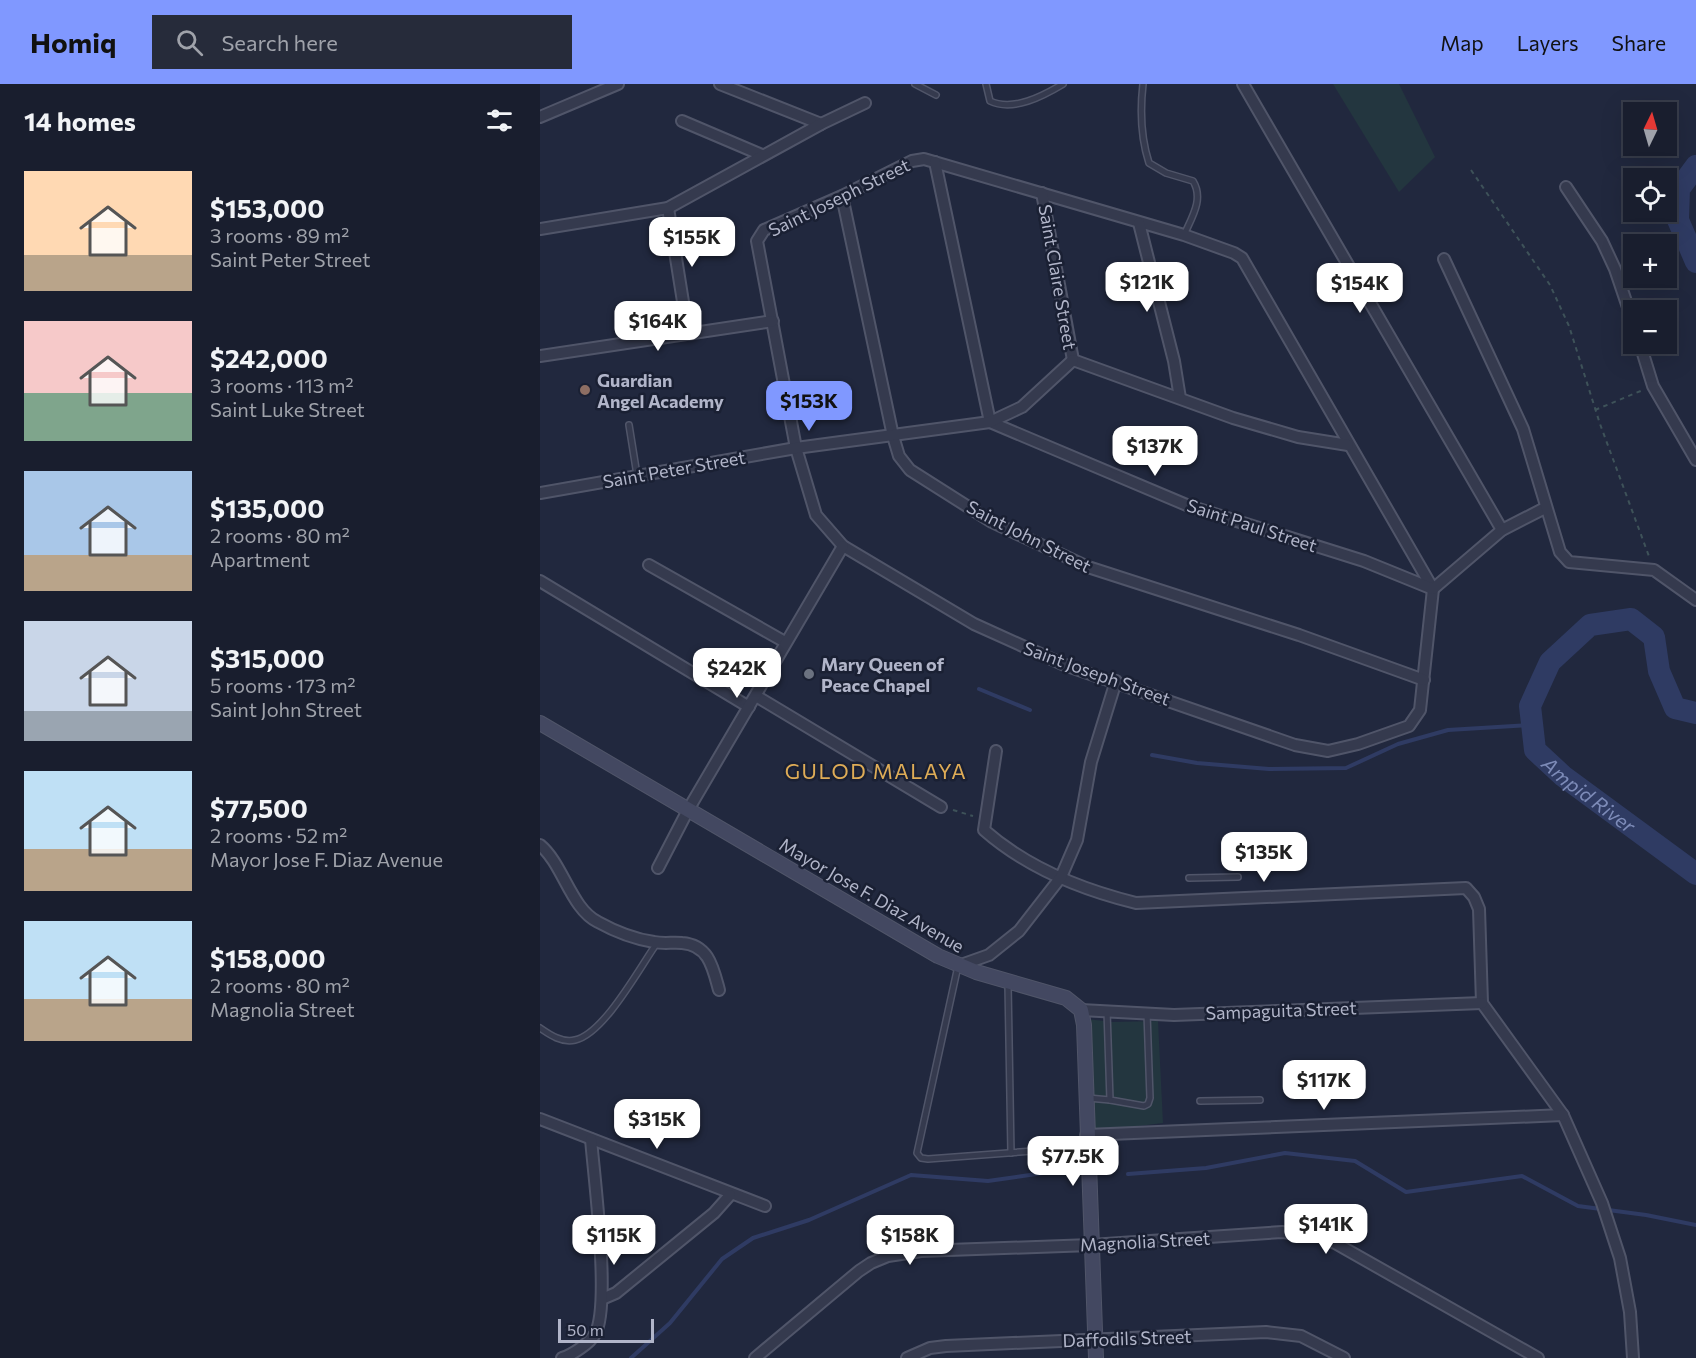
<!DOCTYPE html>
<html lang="en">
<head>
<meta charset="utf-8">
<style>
	:root { --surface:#191e2e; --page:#262b3a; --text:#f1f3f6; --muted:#9fa2aa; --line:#373c4a; --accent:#8098ff }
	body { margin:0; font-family:Commissioner,sans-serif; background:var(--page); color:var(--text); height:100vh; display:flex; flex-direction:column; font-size:22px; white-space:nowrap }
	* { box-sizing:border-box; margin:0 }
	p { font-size:20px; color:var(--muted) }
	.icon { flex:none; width:33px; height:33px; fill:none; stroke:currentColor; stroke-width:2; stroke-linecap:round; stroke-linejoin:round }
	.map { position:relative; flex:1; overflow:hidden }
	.side { display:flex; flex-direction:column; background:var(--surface); width:540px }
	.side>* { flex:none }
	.needle { width:39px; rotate:5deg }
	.buttons { position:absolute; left:1083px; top:18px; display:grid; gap:12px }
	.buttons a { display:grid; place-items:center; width:54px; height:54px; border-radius:0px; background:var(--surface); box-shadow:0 6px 24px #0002,0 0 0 2px var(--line); font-size:30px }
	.scale { position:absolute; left:18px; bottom:15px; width:96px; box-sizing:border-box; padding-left:6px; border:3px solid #b1b5c9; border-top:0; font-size:16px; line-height:21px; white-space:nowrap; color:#b1b5c9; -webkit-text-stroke:4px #1a2033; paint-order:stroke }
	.price { position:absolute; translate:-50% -51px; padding:0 14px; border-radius:12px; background:#fff; color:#222; font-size:20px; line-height:39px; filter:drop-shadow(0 2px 3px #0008) }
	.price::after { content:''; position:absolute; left:50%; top:36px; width:18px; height:14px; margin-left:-9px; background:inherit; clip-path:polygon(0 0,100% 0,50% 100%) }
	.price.on { background:var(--accent); color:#111 }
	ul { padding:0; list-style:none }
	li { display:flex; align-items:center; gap:18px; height:150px; padding:0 24px }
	li span { display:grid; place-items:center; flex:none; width:168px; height:120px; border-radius:0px; color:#555 }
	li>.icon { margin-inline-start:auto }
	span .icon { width:72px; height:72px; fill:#fffc; stroke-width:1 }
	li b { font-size:26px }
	h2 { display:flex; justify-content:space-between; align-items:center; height:72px; padding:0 24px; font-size:26px }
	header { display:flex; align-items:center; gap:36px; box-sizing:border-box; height:84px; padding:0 30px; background:var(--accent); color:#111 }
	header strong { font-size:28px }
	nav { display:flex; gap:33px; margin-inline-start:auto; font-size:21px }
	.search { width:420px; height:54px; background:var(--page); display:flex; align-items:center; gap:15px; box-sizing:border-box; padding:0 21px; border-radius:0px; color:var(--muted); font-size:22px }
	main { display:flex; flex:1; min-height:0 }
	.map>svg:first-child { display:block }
	.green { fill:#23363f }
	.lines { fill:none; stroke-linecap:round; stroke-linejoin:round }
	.stream { stroke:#2f3b63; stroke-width:4 }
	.river { stroke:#2f3b63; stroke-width:22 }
	.service-casing { stroke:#505569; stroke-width:8 }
	.minor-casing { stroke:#505569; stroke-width:14 }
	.secondary-casing { stroke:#505569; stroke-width:16 }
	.path { stroke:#3e5259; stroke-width:2; stroke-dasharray:4.5 4.5; stroke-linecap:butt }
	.service { stroke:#353a4e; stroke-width:5 }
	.minor { stroke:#353a4e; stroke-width:10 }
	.secondary { stroke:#434861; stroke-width:14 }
	.education-dot { fill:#8d6e63; stroke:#1a2033; stroke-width:2 }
	.worship-dot { fill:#6b7280; stroke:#1a2033; stroke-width:2 }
	.labels { text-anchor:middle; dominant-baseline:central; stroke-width:5; stroke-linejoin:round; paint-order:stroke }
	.street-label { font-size:18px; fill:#b1b5c9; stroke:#1a2033 }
	.poi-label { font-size:18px; font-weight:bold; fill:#b1b5c9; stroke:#1a2033; text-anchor:start }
	.water-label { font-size:20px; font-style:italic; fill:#7d8bb8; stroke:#1a2033 }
	.quarter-label { font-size:21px; letter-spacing:1.5px; fill:#deac57; stroke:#1a2033 }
</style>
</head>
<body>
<header>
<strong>Homiq</strong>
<div class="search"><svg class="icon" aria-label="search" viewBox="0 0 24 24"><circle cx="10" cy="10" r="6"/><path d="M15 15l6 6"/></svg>Search here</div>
<nav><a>Map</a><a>Layers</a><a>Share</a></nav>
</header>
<main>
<section class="side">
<h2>14 homes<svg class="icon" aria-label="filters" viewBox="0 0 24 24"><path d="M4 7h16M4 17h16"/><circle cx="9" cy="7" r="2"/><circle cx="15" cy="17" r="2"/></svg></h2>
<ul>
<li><span style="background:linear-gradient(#ffd9b3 70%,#b9a48a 0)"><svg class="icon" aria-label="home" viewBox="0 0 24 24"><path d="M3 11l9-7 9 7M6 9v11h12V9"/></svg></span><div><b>$153,000</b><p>3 rooms · 89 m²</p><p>Saint Peter Street</p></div></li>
<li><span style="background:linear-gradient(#f6c9c9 60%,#7fa58c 0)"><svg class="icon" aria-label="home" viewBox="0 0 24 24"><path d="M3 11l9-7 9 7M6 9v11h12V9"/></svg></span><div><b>$242,000</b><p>3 rooms · 113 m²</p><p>Saint Luke Street</p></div></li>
<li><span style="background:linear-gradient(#a9c7e8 70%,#b9a48a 0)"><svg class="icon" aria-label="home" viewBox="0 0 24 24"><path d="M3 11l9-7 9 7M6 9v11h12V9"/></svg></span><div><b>$135,000</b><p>2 rooms · 80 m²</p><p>Apartment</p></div></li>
<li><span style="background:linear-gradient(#c9d6e8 75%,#9aa5b1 0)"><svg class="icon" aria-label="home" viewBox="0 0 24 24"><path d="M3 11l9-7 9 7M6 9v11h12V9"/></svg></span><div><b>$315,000</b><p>5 rooms · 173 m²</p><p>Saint John Street</p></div></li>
<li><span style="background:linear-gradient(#bfe0f5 65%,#b9a48a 0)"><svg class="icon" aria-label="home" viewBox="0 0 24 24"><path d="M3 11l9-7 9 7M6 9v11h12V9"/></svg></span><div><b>$77,500</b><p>2 rooms · 52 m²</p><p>Mayor Jose F. Diaz Avenue</p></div></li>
<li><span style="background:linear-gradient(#bfe0f5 65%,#b9a48a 0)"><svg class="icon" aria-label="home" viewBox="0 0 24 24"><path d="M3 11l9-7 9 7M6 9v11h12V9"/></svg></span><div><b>$158,000</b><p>2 rooms · 80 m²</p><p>Magnolia Street</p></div></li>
</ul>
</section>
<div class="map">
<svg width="1156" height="1274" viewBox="0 0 1156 1274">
	<rect width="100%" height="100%" fill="#21283e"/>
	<g class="green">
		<path d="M793 0H859L895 73 859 108Z"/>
		<path d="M547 935 572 938 618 937 623 1039 558 1047 549 1040Z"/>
	</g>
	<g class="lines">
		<g class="stream">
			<path d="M439 605 490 626"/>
			<path d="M612 671 657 679 729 685 806 684 858 660 908 646 992 641"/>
			<path d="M588 1090 666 1084 745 1069 815 1077 866 1108 982 1092 1038 1122 1106 1131 1156 1141"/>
			<path d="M91 1274 130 1239 182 1175 213 1154 269 1136 371 1091 448 1097 524 1086"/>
		</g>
		<g class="river">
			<path d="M1156 82 1139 105 1138 136 1156 178"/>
			<path id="s1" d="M1156 629 1135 624 1119 587 1114 553 1091 535 1050 541 1010 578 990 622 995 666 1023 692 1156 790"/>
		</g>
		<defs>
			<g id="service">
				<path d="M375 0 396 11"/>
				<path d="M446 0 450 17C473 28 503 12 523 0"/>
				<path d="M603 0C600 26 601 54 609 79L626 89 653 97C664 115 652 133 644 151"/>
				<path d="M89 341 97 391"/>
				<path d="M649 794 698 793"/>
				<path d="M418 882 377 1069 381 1074 388 1075 547 1063"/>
				<path d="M468 900 471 1069"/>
				<path d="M567 927 570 1016 604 1022 608 1020 610 1014 607 929"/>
				<path d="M0 944C10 951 22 959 35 956 64 950 100 883 117 859"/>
				<path d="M548 1014 570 1016"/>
				<path d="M660 1017 720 1016"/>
			</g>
			<g id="minor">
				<path d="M180 0 281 40"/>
				<path d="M703 0 962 446"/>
				<path d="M0 33 78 0"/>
				<path d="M142 37 222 71"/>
				<path d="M384 75 644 151 694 169 702 174 893 505 880 626 869 642 818 660 788 667 755 661 527 582 434 540 303 462 276 431 256 364 217 157 224 146 302 112 372 77Z"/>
				<path d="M395 78 450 338 649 422 824 477 893 505 962 446 1005 424"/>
				<path d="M1026 103 1062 157 1075 185 1094 241"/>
				<path d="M502 109 533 276"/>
				<path d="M302 112 353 352 359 372 370 386 452 438 548 483 759 551 884 596"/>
				<path d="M128 124 148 249"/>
				<path d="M599 139 634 277 640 314"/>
				<path d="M0 145 128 124 281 40 325 19"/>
				<path d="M904 175 983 345 1020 468 1029 478 1114 486 1156 516"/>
				<path d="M1100 260 1113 302 1156 376"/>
				<path d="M0 272 233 237"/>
				<path d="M533 276 693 334 758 353 808 361"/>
				<path d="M0 409 256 364 450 338 482 323 533 276"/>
				<path d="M109 481 245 558"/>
				<path d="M0 497 209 623"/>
				<path d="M216 612 401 723"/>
				<path d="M456 667 444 746C486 783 543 806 596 819L926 804 934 813 939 825 942 919 1023 1031 1062 1119 1080 1174 1090 1228 1093 1274"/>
				<path d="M0 761C23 780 31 825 58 838 76 848 94 855 114 858 124 860 133 858 142 859 169 861 173 884 179 906"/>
				<path d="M118 784 148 726 303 462"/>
				<path d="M418 882 449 871 479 847 521 793 537 756 551 678 576 597"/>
				<path d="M541 926 634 931 942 919"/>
				<path d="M0 1035 225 1122"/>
				<path d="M546 1051 1023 1031"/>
				<path d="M62 1215 76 1209 174 1129 190 1111"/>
				<path d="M22 1274C32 1271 50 1259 55 1250 71 1222 54 1093 51 1055"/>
				<path d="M215 1274 319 1187 331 1179 348 1172 381 1167 551 1161 742 1148 779 1152 795 1159 998 1274"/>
				<path d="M367 1274 390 1264 406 1262 726 1248 761 1252 804 1274"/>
			</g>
			<path id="secondary" d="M0 639 398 872 436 888 526 914 541 926 544 941 556 1274"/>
		</defs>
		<use href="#service" class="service-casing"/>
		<use href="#minor" class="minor-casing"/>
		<use href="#secondary" class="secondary-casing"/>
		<g class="path">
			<path d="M931 86 1010 201 1029 242 1060 340 1110 475"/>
			<path d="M1055 326 1103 306"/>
			<path d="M413 726 433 732"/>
		</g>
		<use href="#service" class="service"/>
		<use href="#minor" class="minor"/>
		<use href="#secondary" class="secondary"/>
	</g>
	<circle class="education-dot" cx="45" cy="306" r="6"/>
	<circle class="worship-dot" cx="269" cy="590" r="6"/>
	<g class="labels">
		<g class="street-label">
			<text transform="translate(299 113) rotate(-26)">Saint Joseph Street</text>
			<text transform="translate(518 193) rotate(80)">Saint Claire Street</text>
			<text transform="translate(134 385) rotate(-10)">Saint Peter Street</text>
			<text transform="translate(712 441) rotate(18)">Saint Paul Street</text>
			<text transform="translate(489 452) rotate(27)">Saint John Street</text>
			<text transform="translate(557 589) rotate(20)">Saint Joseph Street</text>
			<text transform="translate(332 811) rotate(30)">Mayor Jose F. Diaz Avenue</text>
			<text transform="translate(741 926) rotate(-2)">Sampaguita Street</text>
			<text transform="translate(605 1157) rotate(-3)">Magnolia Street</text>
			<text transform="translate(587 1254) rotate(-2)">Daffodils Street</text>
		</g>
		<g class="poi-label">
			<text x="57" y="296">Guardian<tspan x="57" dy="21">Angel Academy</tspan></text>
			<text x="281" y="580">Mary Queen of<tspan x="281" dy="21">Peace Chapel</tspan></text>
		</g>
		<g class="water-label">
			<text stroke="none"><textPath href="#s1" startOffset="384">Ampid River</textPath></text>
		</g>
		<g class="quarter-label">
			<text x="336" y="686">GULOD MALAYA</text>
		</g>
	</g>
</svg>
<div class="buttons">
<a><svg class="needle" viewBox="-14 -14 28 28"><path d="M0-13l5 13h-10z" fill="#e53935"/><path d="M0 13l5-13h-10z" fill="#9fa2aa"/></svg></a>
<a><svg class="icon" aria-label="locate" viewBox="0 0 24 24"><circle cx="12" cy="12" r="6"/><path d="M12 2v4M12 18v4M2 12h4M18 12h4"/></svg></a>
<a>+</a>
<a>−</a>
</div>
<div class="scale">50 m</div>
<b class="price" style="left:152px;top:184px">$155K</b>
<b class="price" style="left:607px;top:229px">$121K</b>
<b class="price" style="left:820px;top:230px">$154K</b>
<b class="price" style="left:118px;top:268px">$164K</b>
<b class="price on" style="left:269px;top:348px">$153K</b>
<b class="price" style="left:615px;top:393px">$137K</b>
<b class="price" style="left:197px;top:615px">$242K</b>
<b class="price" style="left:724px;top:799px">$135K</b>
<b class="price" style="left:784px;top:1027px">$117K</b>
<b class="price" style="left:117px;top:1066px">$315K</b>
<b class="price" style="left:533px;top:1103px">$77.5K</b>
<b class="price" style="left:786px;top:1171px">$141K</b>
<b class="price" style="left:74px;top:1182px">$115K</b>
<b class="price" style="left:370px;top:1182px">$158K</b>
</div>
</main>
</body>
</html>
